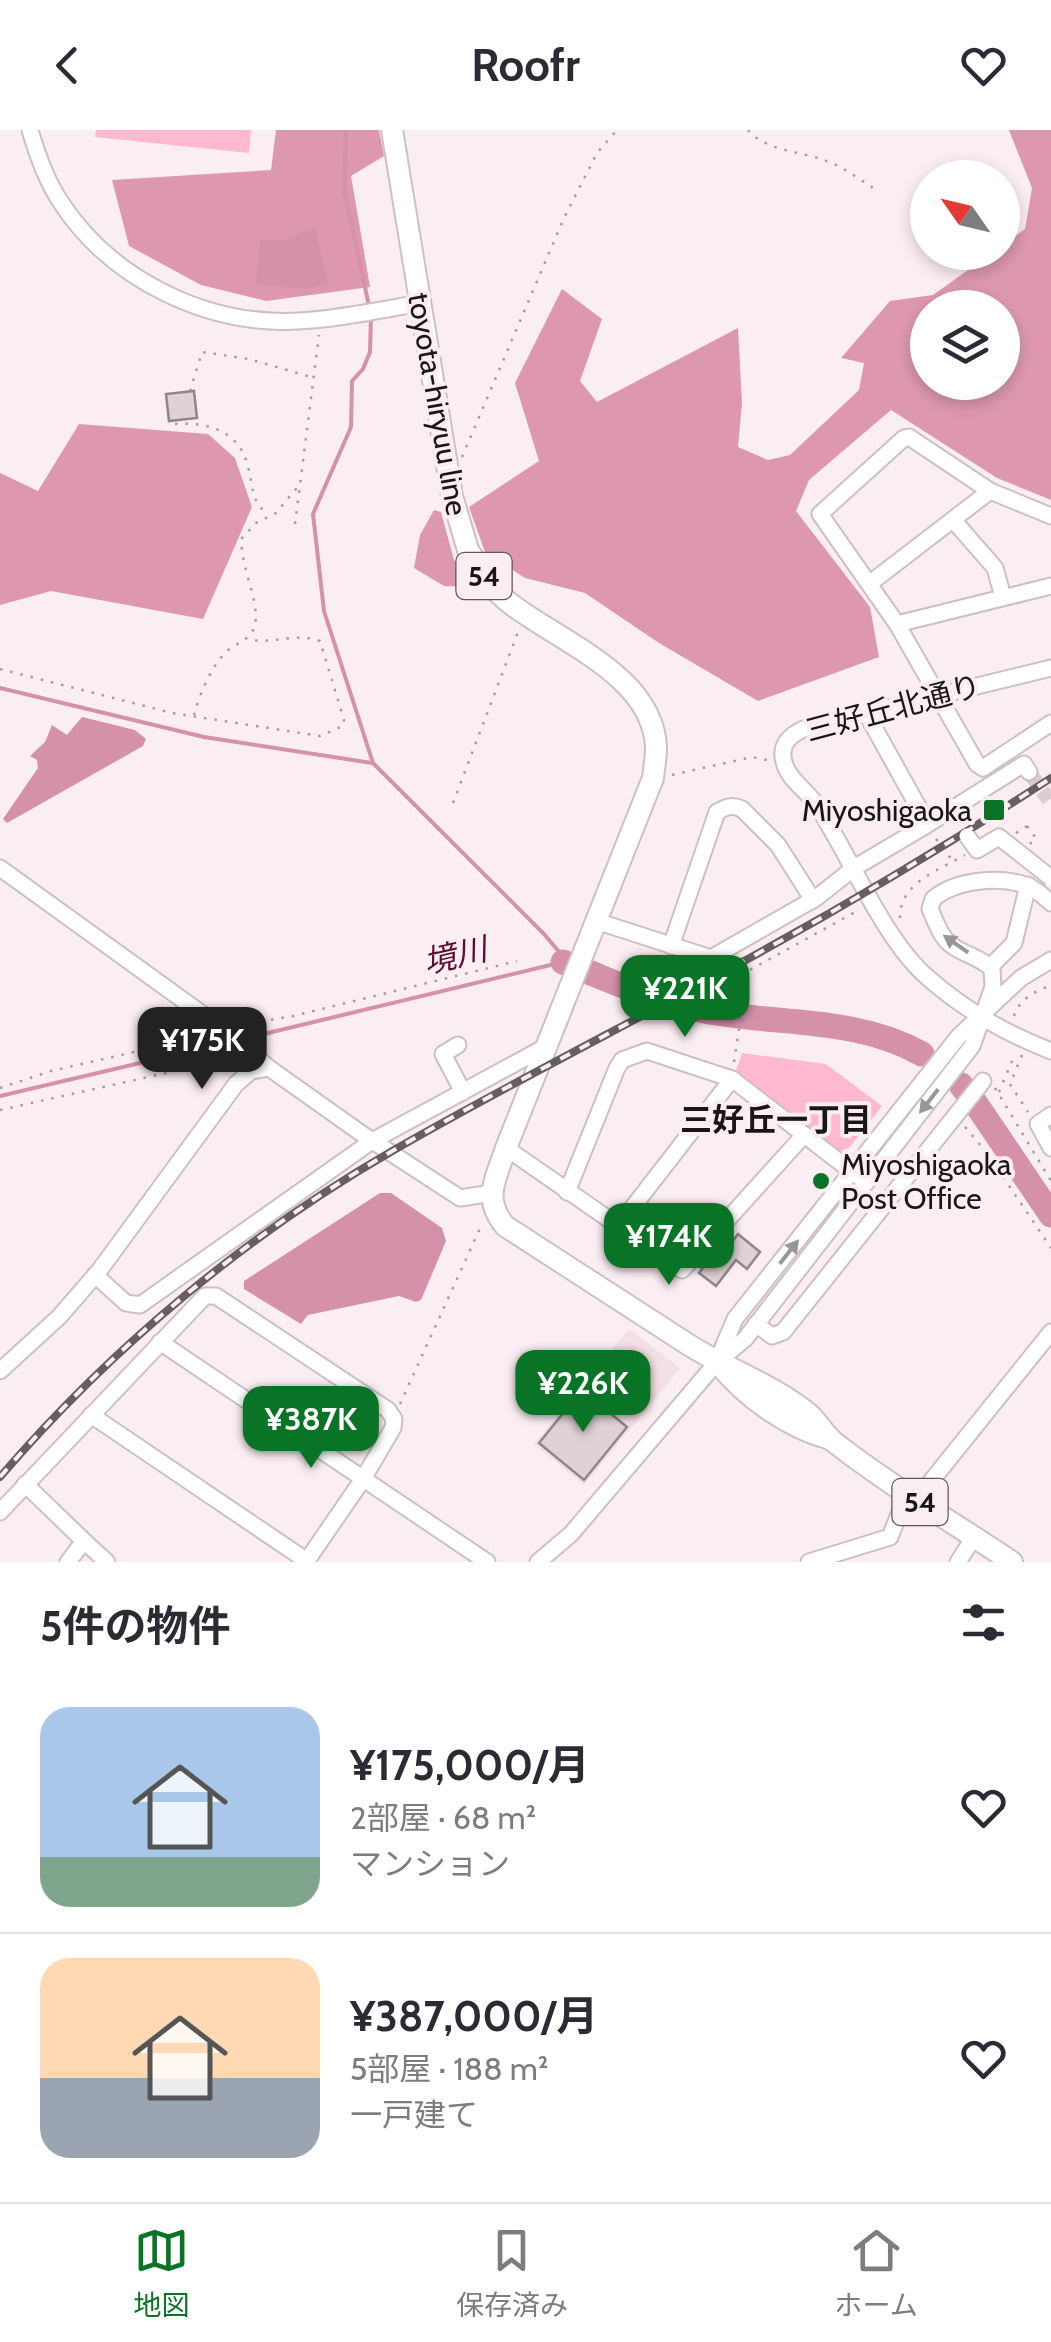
<!DOCTYPE html>
<html lang="ja">
<head>
<meta charset="utf-8">
<style>
	:root { --surface:#fff; --page:#f2f2f3; --text:#2b2b33; --muted:#7c7c81; --line:#e1e1e2; --accent:#0a7426 }
	body { margin:0; font-family:Cabin,"Noto Sans JP",sans-serif; background:var(--page); color:var(--text); height:100vh; display:flex; flex-direction:column; font-size:38px; white-space:nowrap }
	* { box-sizing:border-box; margin:0 }
	p { font-size:32px; color:var(--muted) }
	.icon { flex:none; width:55px; height:55px; fill:none; stroke:currentColor; stroke-width:2; stroke-linecap:round; stroke-linejoin:round }
	.map { position:relative; height:1432px; overflow:hidden }
	.panel { display:flex; flex-direction:column; background:var(--surface); flex:1 }
	.panel>* { flex:none }
	.needle { width:65px; rotate:304deg }
	.fabs { position:absolute; left:910px; top:30px; display:grid; gap:20px }
	.fabs a { display:grid; place-items:center; width:110px; height:110px; border-radius:50%; background:var(--surface); box-shadow:0 5px 15px #0003; font-size:50px }
	.price { position:absolute; translate:-50% -85px; padding:0 22px; border-radius:20px; background:var(--accent); color:#fff; font-size:32px; line-height:65px; filter:drop-shadow(0 2px 5px #0008) }
	.price::after { content:''; position:absolute; left:50%; top:60px; width:30px; height:22px; margin-left:-15px; background:inherit; clip-path:polygon(0 0,100% 0,50% 100%) }
	.price.on { background:#222; color:#fff }
	ul { padding:0; list-style:none }
	li { display:flex; align-items:center; gap:30px; height:250px; padding:0 40px }
	li+li { border-top:2px solid var(--line) }
	li span { display:grid; place-items:center; flex:none; width:280px; height:200px; border-radius:30px; color:#555 }
	li>.icon { margin-inline-start:auto }
	span .icon { width:120px; height:120px; fill:#fffc; stroke-width:1 }
	li b { font-size:42px }
	h2 { display:flex; justify-content:space-between; align-items:center; height:120px; padding:0 40px; font-size:42px }
	header { display:flex; justify-content:space-between; align-items:center; height:130px; padding:0 40px; background:var(--surface); font-size:45px; font-weight:700 }
	.tab-bar { display:flex; justify-content:space-around; align-items:center; height:140px; border-top:2px solid var(--line); background:var(--surface); font-size:28px; color:var(--muted) }
	.tab-bar a { display:grid; justify-items:center; gap:5px }
	.tab-bar .on { color:var(--accent) }
	.map>svg:first-child { display:block }
	.built { fill:#f5dfe6 }
	.green { fill:#feb8d0 }
	.forest { fill:#dd98b0; fill-rule:evenodd }
	.water { fill:#d591aa }
	.lines { fill:none; stroke-linecap:round; stroke-linejoin:round }
	.stream { stroke:#d591aa; stroke-width:4 }
	.river { stroke:#d591aa; stroke-width:25 }
	.building { fill:#dfd2d6; stroke:#92868a; stroke-width:2.5 }
	.minor-tunnel { stroke:#d9cdd1; stroke-width:15; stroke-dasharray:15 8; stroke-linecap:butt }
	.minor-casing { stroke:#cdc0c4; stroke-width:19 }
	.major-casing { stroke:#cdc0c4; stroke-width:24 }
	.path { stroke:#a59b9e; stroke-width:2.5; stroke-dasharray:2.5 8; stroke-linecap:butt }
	.minor { stroke:#fff; stroke-width:15 }
	.major { stroke:#fff; stroke-width:20 }
	.rail-casing { stroke:#665e61; stroke-width:8 }
	.rail { stroke:#fbeef2; stroke-width:4; stroke-dasharray:11; stroke-linecap:butt }
	.minor-bridge-casing { stroke:#cdc0c4; stroke-width:19; stroke-linecap:butt }
	.path-bridge { stroke:#a59b9e; stroke-width:2.5; stroke-dasharray:2.5 8; stroke-linecap:butt }
	.minor-bridge { stroke:#fff; stroke-width:15 }
	.oneway { fill:#989697 }
	.poi-dot { fill:#0a7426; stroke:#fbeef2; stroke-width:4 }
	.labels { text-anchor:middle; dominant-baseline:central; stroke-width:8; stroke-linejoin:round; paint-order:stroke }
	.shield { fill:#fbeef2; stroke:#5e5659; stroke-width:2.5 }
	.shield-label { font-size:28px; font-weight:bold; fill:#1a1517 }
	.street-label { font-size:30px; fill:#1a1517; stroke:#fbeef2 }
	.poi-label { font-size:30px; fill:#1a1517; stroke:#fbeef2; text-anchor:end }
	.water-label { font-size:32px; font-style:italic; fill:#5e0d35; stroke:#fbeef2 }
	.neighbourhood-label { font-size:32px; font-weight:bold; fill:#1a1517; stroke:#fbeef2 }
</style>
</head>
<body>
<header><svg class="icon" aria-label="back" viewBox="0 0 24 24"><path d="M15 5l-7 7 7 7"/></svg>Roofr<svg class="icon" aria-label="heart" viewBox="0 0 24 24"><path d="M12 20l-8-8c-3-5 5-10 8-4 3-6 11-1 8 4z"/></svg></header>
<div class="map">
<svg width="1051" height="1432" viewBox="0 0 1051 1432">
	<rect width="100%" height="100%" fill="#fbeef2"/>
	<path class="built" d="M629 1199 680 1238 584 1355 534 1314Z"/>
	<g class="green">
		<path d="M96 0H251L249 23 95 7Z"/>
		<path d="M742 923 826 934 882 976 850 1017 837 1023 735 944Z"/>
	</g>
	<g class="forest">
		<path d="M276 0H379L384 26 351 46 370 157 266 171 201 155 129 116 112 50 271 40Z"/>
		<path d="M1009 0H1051V370L997 348 891 280 809 350 796 381 870 477 879 527 758 571 659 513 585 463 525 448 485 422 469 377 539 331 515 253 562 159 602 189 580 251 597 272 738 198 742 273 738 317 768 330 790 325 859 260 864 233 841 228 890 171 933 165 992 123 1002 122 1003 115 1025 99 1032 58ZM928 178H1002V252H928Z"/>
		<path d="M79 294 208 304 235 328 252 377 203 489 51 461 0 475V343L38 361Z"/>
		<path d="M434 380 441 382 454 430 473 457 444 456 414 438 420 405Z"/>
	</g>
	<g class="water">
		<path d="M315 97 328 154 303 159 256 154 260 110H286Z"/>
		<path d="M82 587 135 600 146 609 143 616 7 693 3 689 38 638 37 630 30 626 45 612 52 595 67 605Z"/>
		<path d="M380 1063H391L442 1098 446 1111 421 1170 416 1172 399 1166 308 1185 301 1194 244 1159V1151Z"/>
	</g>
	<g class="lines">
		<g class="stream">
			<path d="M346 0 344 60 369 176"/>
			<path d="M0 558 204 607 372 633"/>
			<path d="M243 909 563 832 560 823 544 804 373 633 324 481 313 384 351 297 352 251 363 239 370 222 371 185"/>
			<path d="M0 966 229 912"/>
		</g>
		<g class="river">
			<path d="M563 832C606 848 650 870 695 879 771 896 852 885 922 924"/>
			<path d="M961 955 976 974 1051 1085"/>
		</g>
	</g>
	<g class="building">
		<path d="M194 261 197 288 169 291 166 264Z"/>
		<path d="M738 1104 760 1122 747 1139 736 1130 716 1156 699 1143 714 1123 720 1128Z"/>
		<path d="M582 1260 627 1297 584 1350 539 1313Z"/>
	</g>
	<g class="lines">
		<path class="minor-tunnel" d="M1029 642 1049 670"/>
		<defs>
			<g id="minor">
				<path d="M30 0C37 24 46 50 60 71 110 149 206 196 298 191 338 189 380 180 420 173"/>
				<path d="M1051 386 990 361 909 307 904 308 820 384 897 494 977 634 983 638 1051 593"/>
				<path d="M954 391 995 438 1003 467"/>
				<path d="M869 454 990 361"/>
				<path d="M897 494 1051 456"/>
				<path d="M1051 538 806 598C791 604 779 614 784 632 788 649 806 660 816 674 849 724 884 810 927 847 966 881 1003 902 1051 921"/>
				<path d="M925 696 1024 634 1029 642"/>
				<path d="M0 738 223 899 269 938"/>
				<path d="M596 791 711 828 816 768 854 738 925 696V689L866 583"/>
				<path d="M671 816 717 682C726 677 732 674 742 679L778 715 813 770"/>
				<path d="M990 837 1014 813 1028 755"/>
				<path d="M458 915 443 924 463 962"/>
				<path d="M1051 985 1038 994 1051 1018"/>
				<path d="M506 1018 682 1140 804 1005"/>
				<path d="M567 1062 617 938 622 930 647 921 732 949 859 1047"/>
				<path d="M619 1095 732 949"/>
				<path d="M95 1145 126 1173 140 1175 372 1011 547 916"/>
				<path d="M756 1194 772 1206 783 1202 983 951"/>
				<path d="M160 1212 487 1432"/>
				<path d="M718 1229 735 1189 959 906 1021 848 1051 830"/>
				<path d="M0 1241 59 1187 99 1141 236 954 251 941 269 938 365 1006 460 1068 492 1063"/>
				<path d="M91 1285 307 1431"/>
				<path d="M25 1354 84 1411"/>
				<path d="M916 1370 1051 1202"/>
				<path d="M0 1382 205 1166H216L388 1280 394 1289 393 1298 363 1349 306 1432"/>
				<path d="M68 1432 84 1411 107 1432"/>
				<path d="M538 1432 571 1404 717 1232 745 1209 972 916 993 857 992 839C979 826 963 825 950 814 940 806 935 790 930 779L933 769C955 750 998 746 1025 755 1035 758 1043 766 1051 773"/>
				<path d="M809 1432 890 1407 907 1364"/>
				<path d="M958 1432 974 1407"/>
			</g>
			<g id="major">
				<path d="M392 0 452 366 468 420 493 458 507 471C557 511 654 545 656 618 656 628 654 638 653 648L506 1018C496 1049 482 1068 505 1096L689 1215C729 1240 772 1254 809 1284 818 1292 824 1304 834 1312 890 1356 953 1392 1012 1432"/>
				<path d="M718 1233C745 1267 788 1298 830 1309"/>
			</g>
		</defs>
		<use href="#minor" class="minor-casing"/>
		<use href="#major" class="major-casing"/>
		<g class="path">
			<path d="M748 0C766 21 799 21 824 30 842 36 859 49 875 59"/>
			<path d="M190 261 202 222 249 229 311 247"/>
			<path d="M175 294C205 292 237 299 247 333 253 352 250 372 268 384"/>
			<path d="M462 327 564 88 597 23 617 0"/>
			<path d="M295 394 319 205"/>
			<path d="M0 539 172 583 320 606 343 596 344 590 320 511C298 502 270 515 247 509"/>
			<path d="M194 585C199 565 212 535 227 521 238 512 251 510 255 495 260 470 239 435 242 408L256 393 276 383 300 354"/>
			<path d="M672 645 752 627 767 630"/>
			<path d="M453 673 518 502"/>
			<path d="M1027 696 1036 708 1030 714"/>
			<path d="M936 709 952 730"/>
			<path d="M900 788C899 753 939 740 965 725"/>
			<path d="M1014 886C1019 869 1036 861 1051 855"/>
			<path d="M240 895 293 886 517 831"/>
			<path d="M1022 925 1010 954 1028 982"/>
			<path d="M734 932 748 841 857 781"/>
			<path d="M0 958 51 941 209 905"/>
			<path d="M995 958 1051 1051"/>
			<path d="M999 962 1015 924"/>
			<path d="M0 980 234 928"/>
			<path d="M965 997 987 1023 1051 1118"/>
			<path d="M400 1274 482 1094"/>
		</g>
		<use href="#minor" class="minor"/>
		<use href="#major" class="major"/>
		<defs>
			<path id="rail" d="M0 1347C111 1218 246 1105 394 1020 509 954 629 894 746 830 850 773 952 712 1051 648"/>
		</defs>
		<use href="#rail" class="rail-casing"/>
		<use href="#rail" class="rail"/>
		<defs>
			<path id="minor-bridge" d="M967 706 977 720 999 707 1051 748"/>
		</defs>
		<use href="#minor-bridge" class="minor-bridge-casing"/>
		<path class="path-bridge" d="M1016 703 1027 696"/>
		<use href="#minor-bridge" class="minor-bridge"/>
	</g>
	<defs><path id="oneway-solid" d="M-6-.8H1V-3.2L6.5 0L1 3.2V.8H-6Z" transform="scale(2.5)"/></defs>
	<g class="oneway">
		<use href="#oneway-solid" transform="translate(956 814) rotate(-145)"/>
		<use href="#oneway-solid" transform="translate(929 971) rotate(128)"/>
		<use href="#oneway-solid" transform="translate(789 1122) rotate(-52)"/>
	</g>
	<g class="poi-dot">
		<rect x="982" y="668" width="24" height="24" rx="5"/>
		<circle cx="821" cy="1051" r="10"/>
	</g>
	<g class="labels">
		<g class="shield">
			<rect x="456.5" y="423" width="55" height="46" rx="8"/>
			<rect x="892.5" y="1349" width="55" height="46" rx="8"/>
		</g>
		<g class="shield-label">
			<text x="484" y="446">54</text>
			<text x="920" y="1372">54</text>
		</g>
		<g class="street-label">
			<text transform="translate(438 274) rotate(80)">toyota-hiryuu line</text>
			<text transform="translate(893 578) rotate(-15)">三好丘北通り</text>
		</g>
		<g class="poi-label">
			<text x="972" y="680">Miyoshigaoka</text>
			<text x="841" y="1034" text-anchor="start">Miyoshigaoka<tspan x="841" dy="34">Post Office</tspan></text>
		</g>
		<g class="water-label">
			<text transform="translate(455 825) rotate(-13)">境川</text>
		</g>
		<g class="neighbourhood-label">
			<text x="776" y="989">三好丘一丁目</text>
		</g>
	</g>
</svg>
<div class="fabs">
<a><svg class="needle" viewBox="-14 -14 28 28"><path d="M0-13l5 13h-10z" fill="#e53935"/><path d="M0 13l5-13h-10z" fill="#7c7c81"/></svg></a>
<a><svg class="icon" aria-label="layers" viewBox="0 0 24 24"><path d="M12 4l9 5-9 5-9-5zM3 14l9 5 9-5"/></svg></a>
</div>
<b class="price" style="left:685px;top:910px">¥221K</b>
<b class="price on" style="left:202px;top:962px">¥175K</b>
<b class="price" style="left:669px;top:1158px">¥174K</b>
<b class="price" style="left:583px;top:1305px">¥226K</b>
<b class="price" style="left:311px;top:1341px">¥387K</b>
</div>
<section class="panel">
<h2>5件の物件<svg class="icon" aria-label="filters" viewBox="0 0 24 24"><path d="M4 7h16M4 17h16"/><circle cx="9" cy="7" r="2"/><circle cx="15" cy="17" r="2"/></svg></h2>
<ul>
<li><span style="background:linear-gradient(#a9c7e8 75%,#7fa58c 0)"><svg class="icon" aria-label="home" viewBox="0 0 24 24"><path d="M3 11l9-7 9 7M6 9v11h12V9"/></svg></span><div><b>¥175,000/月</b><p>2部屋 · 68 m²</p><p>マンション</p></div><svg class="icon" aria-label="heart" viewBox="0 0 24 24"><path d="M12 20l-8-8c-3-5 5-10 8-4 3-6 11-1 8 4z"/></svg></li>
<li><span style="background:linear-gradient(#ffd9b3 60%,#9aa5b1 0)"><svg class="icon" aria-label="home" viewBox="0 0 24 24"><path d="M3 11l9-7 9 7M6 9v11h12V9"/></svg></span><div><b>¥387,000/月</b><p>5部屋 · 188 m²</p><p>一戸建て</p></div><svg class="icon" aria-label="heart" viewBox="0 0 24 24"><path d="M12 20l-8-8c-3-5 5-10 8-4 3-6 11-1 8 4z"/></svg></li>
</ul>
</section>
<nav class="tab-bar">
<a class="on"><svg class="icon" aria-label="map" viewBox="0 0 24 24"><path d="M3 6l6-2 6 2 6-2v14l-6 2-6-2-6 2zM9 4v14M15 6v14"/></svg>地図</a>
<a><svg class="icon" aria-label="saved" viewBox="0 0 24 24"><path d="M7 4h10v16l-5-4-5 4z"/></svg>保存済み</a>
<a><svg class="icon" aria-label="home" viewBox="0 0 24 24"><path d="M3 11l9-7 9 7M6 9v11h12V9"/></svg>ホーム</a>
</nav>
</body>
</html>
